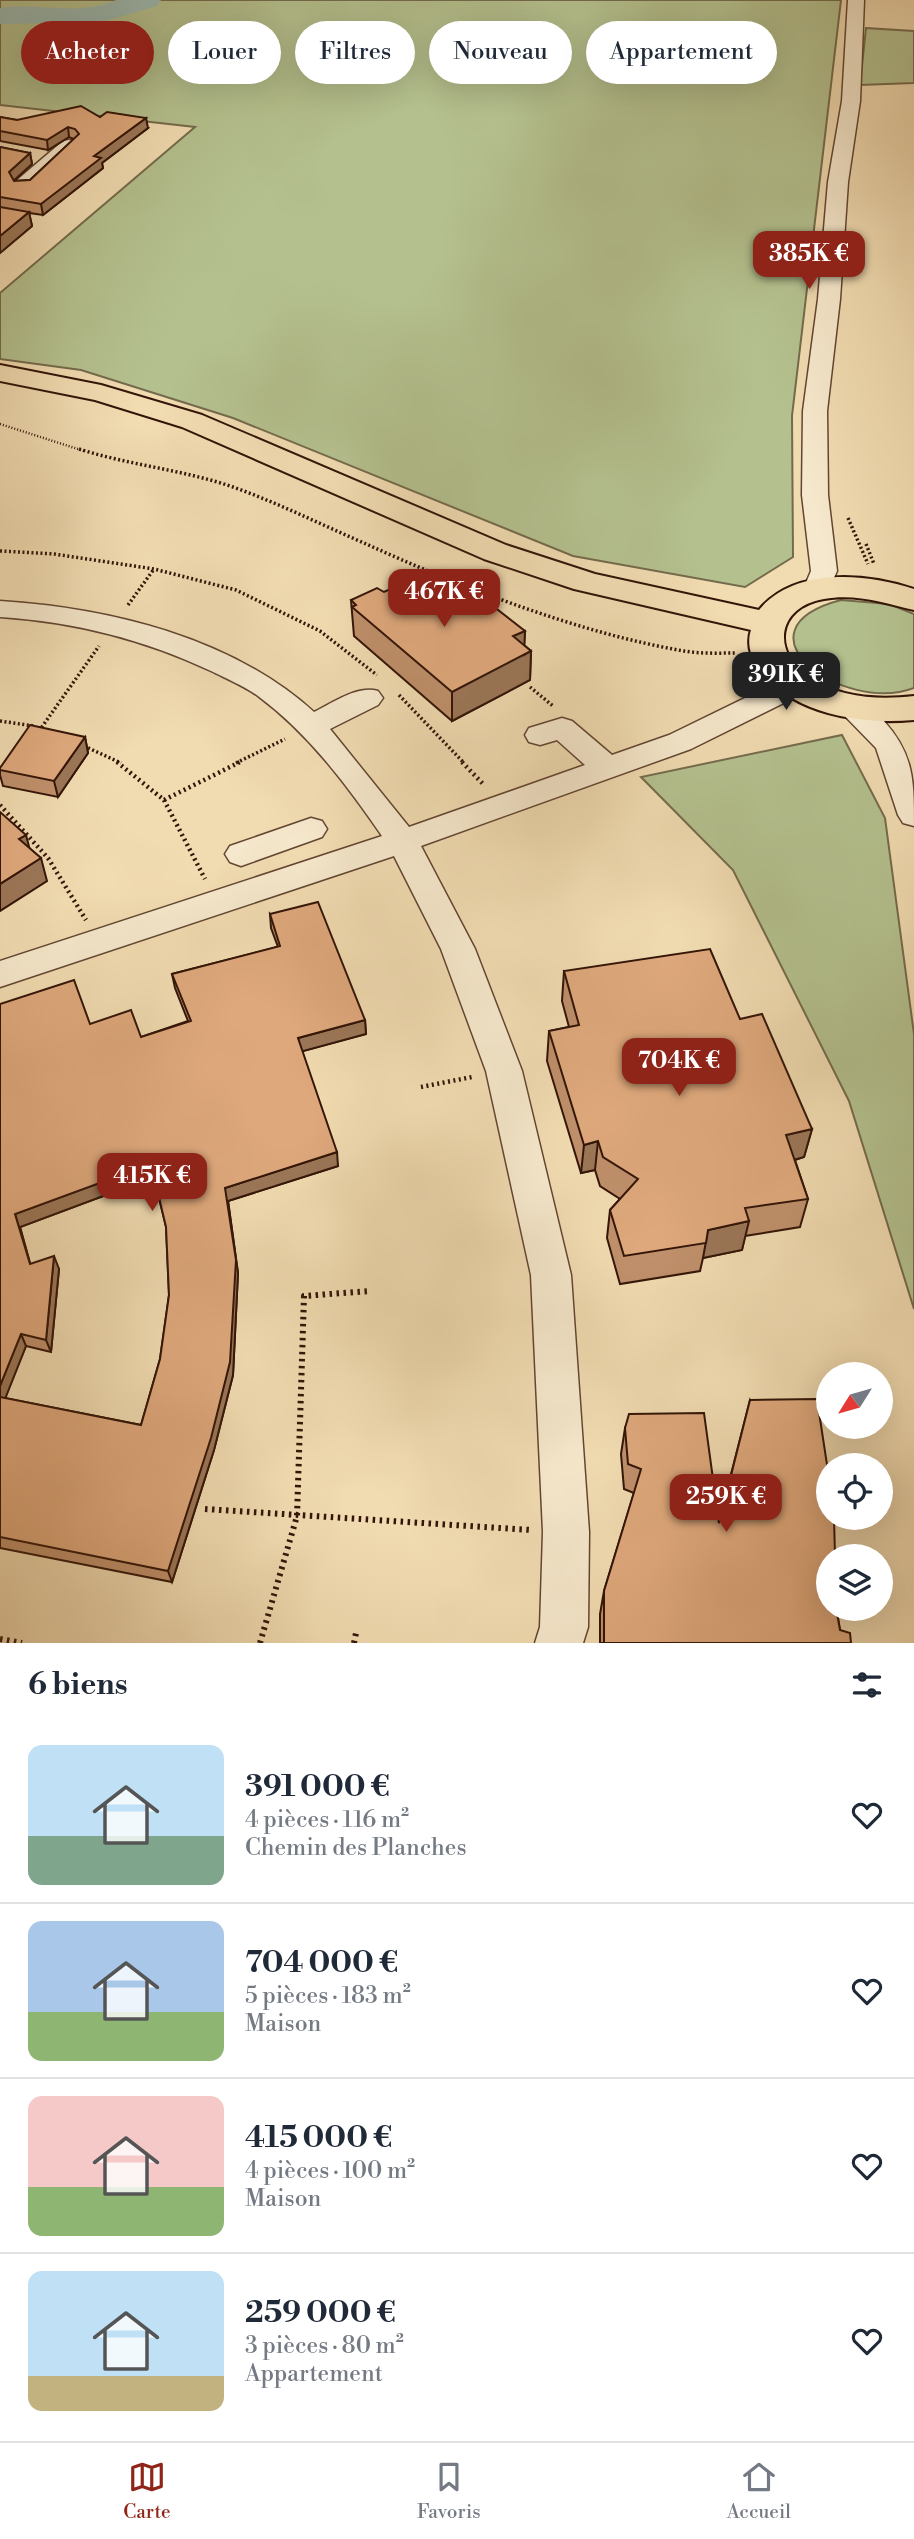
<!DOCTYPE html>
<html lang="fr">
<head>
<meta charset="utf-8">
<style>
	:root { --surface:#fff; --page:#f6f6f7; --text:#1f2937; --muted:#747a83; --line:#e0e1e3; --accent:#8f2418 }
	body { margin:0; font-family:"Libre Bodoni",serif; background:var(--page); color:var(--text); height:100vh; display:flex; flex-direction:column; font-size:26px; white-space:nowrap }
	* { box-sizing:border-box; margin:0 }
	p { font-size:23px; color:var(--muted) }
	.icon { flex:none; width:38px; height:38px; fill:none; stroke:currentColor; stroke-width:2; stroke-linecap:round; stroke-linejoin:round }
	.map { position:relative; height:1643px; overflow:hidden }
	.details { display:flex; flex-direction:column; background:var(--surface); flex:1 }
	.details>* { flex:none }
	.banner { position:absolute; left:21px; top:21px; width:873px; height:63px; display:flex; gap:14px }
	.needle { width:46px; rotate:233deg }
	.tools { position:absolute; left:816px; top:1362px; display:grid; gap:14px }
	.tools a { display:grid; place-items:center; width:77px; height:77px; border-radius:50%; background:var(--surface); box-shadow:0 7px 28px #0002; font-size:35px }
	.price { position:absolute; translate:-50% -60px; padding:0 16px; border-radius:14px; background:var(--accent); color:#fff; font-size:23px; line-height:46px; filter:drop-shadow(0 2px 4px #0008) }
	.price::after { content:''; position:absolute; left:50%; top:42px; width:21px; height:16px; margin-left:-10px; background:inherit; clip-path:polygon(0 0,100% 0,50% 100%) }
	.price.on { background:#222; color:#fff }
	ul { padding:0; list-style:none }
	li { display:flex; align-items:center; gap:21px; height:175px; padding:0 28px }
	li+li { border-top:2px solid var(--line) }
	li span { display:grid; place-items:center; flex:none; width:196px; height:140px; border-radius:14px; color:#555 }
	li>.icon { margin-inline-start:auto }
	span .icon { width:84px; height:84px; fill:#fffc; stroke-width:1 }
	li b { font-size:30px }
	h2 { display:flex; justify-content:space-between; align-items:center; height:84px; padding:0 28px; font-size:30px }
	.pill { padding:0 24px; border-radius:32px; background:var(--surface); box-shadow:0 7px 28px #0002; font-size:24px; line-height:63px }
	.pill.on { background:var(--accent); color:#fff }
	.menu { display:flex; justify-content:space-around; align-items:center; height:98px; border-top:2px solid var(--line); background:var(--surface); font-size:19px; color:var(--muted) }
	.menu a { display:grid; justify-items:center; gap:4px }
	.menu .on { color:var(--accent) }
	.map>svg:first-child { display:block }
	.green { fill:#b4c18f; stroke:#746b4c; stroke-width:2 }
	.lines { fill:none; stroke-linecap:round; stroke-linejoin:round }
	.river { fill:#9bbab2; fill-rule:evenodd }
	.minor-casing { stroke:#624632; stroke-width:3 }
	.major-casing { stroke:#331508; stroke-width:4 }
	.path-far3 { stroke:#331508; stroke-width:2.5; stroke-dasharray:1 2; stroke-linecap:butt }
	.path-far2 { stroke:#331508; stroke-width:3.5; stroke-dasharray:2 2.5; stroke-linecap:butt }
	.path-far1 { stroke:#331508; stroke-width:4.5; stroke-dasharray:2 3.5; stroke-linecap:butt }
	.path { stroke:#331508; stroke-width:6; stroke-dasharray:2.5 4.5; stroke-linecap:butt }
	.minor { fill:#f6e8cc; fill-rule:evenodd }
	.major { fill:#f1dbb1; fill-rule:evenodd }
	.wall { fill:#bf906b; stroke:#331508; stroke-width:2; fill-rule:evenodd }
	.shaded-wall { fill:#9b7657; stroke:#331508; stroke-width:2 }
	.building { fill:#dea87c; stroke:#331508; stroke-width:2 }
</style>
</head>
<body>
<div class="map">
<svg width="914" height="1643" viewBox="0 0 914 1643">
	<rect width="100%" height="100%" fill="#f1dbb1"/>
	<filter id="stains"><feTurbulence type="fractalNoise" baseFrequency=".00286" numOctaves="4"/><feColorMatrix values="0 0 0 0 .2 0 0 0 0 .09 0 0 0 0 .02 0 0 0 .5 -.17"/></filter>
	<radialGradient id="worn" r=".72"><stop offset=".6" stop-color="#630" stop-opacity="0"/><stop offset="1" stop-color="#630" stop-opacity=".3"/></radialGradient>
	<g class="green">
		<path d="M0 0H841L792 416 793 557 745 587 573 556 233 418 81 370 0 359V293L195 127 0 105Z"/>
		<path d="M866 28 914 31V83L860 85Z"/>
		<path d="M841 600 889 604 914 614V688C843 715 728 630 841 600Z"/>
		<path d="M842 735 885 818 914 1034V1309L849 1101 733 870 641 777Z"/>
	</g>
	<g class="lines">
		<path class="river" d="M116 0H161L157 6 102 22 0 24V8C38 2 81 17 116 0Z"/>
		<defs>
			<g id="minor">
				<path d="M848 0H864L860 101 848 182 840 299 827 411 828 495 837 571 826 596H806L803 590 811 571 802 495 803 411 818 299 828 182 842 101Z"/>
				<path d="M69 140 75 141 78 145 75 149 30 189H16L13 185 16 181 63 141Z"/>
				<path d="M0 601C109 608 231 637 314 712 333 703 357 685 378 691L383 698 378 705 330 729 409 827 585 765 557 740 540 745 529 742 525 735 529 728 562 718 572 721 612 755 669 735 786 678 796 676 806 678 810 685 806 692 691 749 421 846 475 949 522 1071 571 1275 589 1532 588 1627 583 1643H535L540 1627 543 1532 531 1275 486 1071 441 949 394 856 0 987V961L382 836C347 785 308 733 258 696 244 686 227 679 211 671 143 639 75 622 0 617Z"/>
				<path d="M852 698C865 702 873 711 883 720 914 754 914 780 914 826L903 823 898 815 876 748 837 708 842 701Z"/>
				<path d="M311 818 322 821 327 829 322 837 241 866 230 862 225 854 230 846Z"/>
			</g>
			<path id="major" d="M0 365 101 385 202 415 506 545 595 574 759 610C794 567 866 573 914 589V610C884 603 855 593 824 599 776 607 771 653 810 678 840 698 879 700 914 696V720C860 725 789 714 757 666 750 655 747 642 751 630L574 589 484 559 182 427 95 400 0 381Z"/>
		</defs>
		<use href="#minor" class="minor-casing"/>
		<use href="#major" class="major-casing"/>
		<path class="path-far3" d="M0 424 84 451"/>
		<g class="path-far2">
			<path d="M79 449C129 465 184 470 233 487 278 503 320 524 364 543 461 587 579 633 684 651 701 654 720 653 737 653"/>
			<path d="M848 518 868 564"/>
			<path d="M866 544 874 564"/>
			<path d="M0 551 54 554 154 569 236 590 320 631 377 675"/>
			<path d="M128 605 154 569"/>
			<path d="M530 687 553 706"/>
			<path d="M399 695 464 763"/>
			<path d="M0 721 34 726"/>
			<path d="M39 731 99 646"/>
			<path d="M84 746 121 763"/>
			<path d="M236 763 285 739"/>
		</g>
		<g class="path-far1">
			<path d="M117 762 164 800 240 762"/>
			<path d="M462 762 484 785"/>
			<path d="M164 800 205 879"/>
			<path d="M0 805 48 858 86 920"/>
			<path d="M421 1087 472 1077"/>
		</g>
		<g class="path">
			<path d="M205 1509 531 1530"/>
			<path d="M0 1639 22 1643"/>
			<path d="M260 1643 297 1516 304 1296 370 1291"/>
			<path d="M354 1643 356 1633"/>
		</g>
		<use href="#minor" class="minor"/>
		<use href="#major" class="major"/>
	</g>
	<g class="wall">
		<path d="M0 117 17 120 100 117 148 128 102 163 103 168 43 215 29 213 32 226 0 253V147L30 153 32 164 14 181 30 180 74 139 69 137 48 150 0 141Z"/>
		<path d="M445 590 525 631 524 645 531 651 530 680 452 721 354 636 351 600 384 592Z"/>
		<path d="M85 737 88 753 58 797 3 786 0 775V768Z"/>
		<path d="M270 914 365 1020 366 1034 302 1051 338 1166 228 1201 238 1273 233 1375 214 1450 172 1582 0 1548V1004L141 1037 188 1021 175 988 172 974 278 947 271 928ZM154 1177 166 1227 169 1295 160 1359 141 1425 5 1398 26 1346 51 1352 59 1269 30 1264 20 1227Z"/>
		<path d="M564 971 740 1019 812 1129 804 1157 795 1160 808 1199 800 1227 745 1236 742 1250 703 1258 700 1271 620 1284 607 1238 610 1210 620 1199 600 1186 595 1170 581 1173 547 1061 549 1031 569 1027 562 1001Z"/>
		<path d="M750 1400 828 1556 840 1630 851 1643H600V1614L604 1591 634 1493 624 1489 621 1454 625 1428 719 1521Z"/>
	</g>
	<g class="shaded-wall">
		<path d="M146 118 148 128 102 163 103 168 43 215 41 204 94 156Z"/>
		<path d="M68 127 69 137 48 150 47 140Z"/>
		<path d="M30 153 32 164 11 183 9 172Z"/>
		<path d="M29 212 32 226 0 253V236Z"/>
		<path d="M525 631 524 655 531 651 530 680 452 721V692L513 636Z"/>
		<path d="M85 737 88 753 58 797 54 781Z"/>
		<path d="M26 835 32 858 19 839Z"/>
		<path d="M41 858 47 881 0 911V884Z"/>
		<path d="M365 1020 366 1034 300 1052 298 1038Z"/>
		<path d="M812 1129 804 1157 779 1164 786 1135Z"/>
		<path d="M598 1141 595 1170 581 1173 584 1145Z"/>
		<path d="M337 1152 338 1166 228 1201 238 1273 233 1375 214 1450 172 1582 168 1571 225 1188Z"/>
		<path d="M151 1164 154 1177 20 1227 34 1277 15 1214Z"/>
		<path d="M749 1221 742 1250 703 1258 708 1230Z"/>
		<path d="M54 1256 59 1269 51 1352 46 1340Z"/>
		<path d="M21 1334 26 1346 1 1409 0 1407V1386Z"/>
	</g>
	<g class="building">
		<path d="M81 106 100 117 107 112 146 118 94 156 101 158 41 204 0 197V147L30 153 9 172 14 181 30 180 79 134 75 129 68 127 47 140 0 131V117L17 120Z"/>
		<path d="M0 207 29 212 0 236Z"/>
		<path d="M424 574 445 590 462 582 525 631 513 636 531 651 452 692 352 607 356 605 351 600 377 588 384 592Z"/>
		<path d="M30 725 85 737 54 781 0 770V768Z"/>
		<path d="M0 812 26 835 19 839 41 858 0 884Z"/>
		<path d="M318 902 365 1020 298 1038 337 1152 225 1188 236 1260 230 1362 211 1438 168 1571 0 1537V1397L141 1425 160 1359 169 1295 166 1227 151 1164 15 1214 30 1264 54 1256 46 1340 21 1334 0 1386V1004L74 980 90 1024 131 1010 141 1037 191 1021 172 974 280 946 270 914Z"/>
		<path d="M710 949 740 1019 762 1014 812 1129 786 1135 808 1199 745 1208 749 1221 708 1230 706 1243 624 1256 610 1210 638 1179 603 1157 598 1141 584 1145 549 1031 579 1025 564 971Z"/>
		<path d="M817 1399 828 1471V1517H834L835 1556H828V1608H836L840 1630 850 1633 851 1643H604V1591L641 1469 628 1464 625 1428 629 1414 704 1413 719 1523 750 1400Z"/>
	</g>
	<rect width="100%" height="100%" filter="url(#stains)"/>
	<rect width="100%" height="100%" fill="url(#worn)"/>
</svg>
<div class="tools">
<a><svg class="needle" viewBox="-14 -14 28 28"><path d="M0-13l5 13h-10z" fill="#e53935"/><path d="M0 13l5-13h-10z" fill="#747a83"/></svg></a>
<a><svg class="icon" aria-label="locate" viewBox="0 0 24 24"><circle cx="12" cy="12" r="6"/><path d="M12 2v4M12 18v4M2 12h4M18 12h4"/></svg></a>
<a><svg class="icon" aria-label="layers" viewBox="0 0 24 24"><path d="M12 4l9 5-9 5-9-5zM3 14l9 5 9-5"/></svg></a>
</div>
<b class="price" style="left:809px;top:291px">385K €</b>
<b class="price" style="left:444px;top:629px">467K €</b>
<b class="price on" style="left:786px;top:712px">391K €</b>
<b class="price" style="left:679px;top:1098px">704K €</b>
<b class="price" style="left:152px;top:1213px">415K €</b>
<b class="price" style="left:726px;top:1534px">259K €</b>
<div class="banner">
<a class="pill on">Acheter</a>
<a class="pill">Louer</a>
<a class="pill">Filtres</a>
<a class="pill">Nouveau</a>
<a class="pill">Appartement</a>
</div>
</div>
<section class="details">
<h2>6 biens<svg class="icon" aria-label="filters" viewBox="0 0 24 24"><path d="M4 7h16M4 17h16"/><circle cx="9" cy="7" r="2"/><circle cx="15" cy="17" r="2"/></svg></h2>
<ul>
<li><span style="background:linear-gradient(#bfe0f5 65%,#7fa58c 0)"><svg class="icon" aria-label="home" viewBox="0 0 24 24"><path d="M3 11l9-7 9 7M6 9v11h12V9"/></svg></span><div><b>391 000 €</b><p>4 pièces · 116 m²</p><p>Chemin des Planches</p></div><svg class="icon" aria-label="heart" viewBox="0 0 24 24"><path d="M12 20l-8-8c-3-5 5-10 8-4 3-6 11-1 8 4z"/></svg></li>
<li><span style="background:linear-gradient(#a9c7e8 65%,#8fb573 0)"><svg class="icon" aria-label="home" viewBox="0 0 24 24"><path d="M3 11l9-7 9 7M6 9v11h12V9"/></svg></span><div><b>704 000 €</b><p>5 pièces · 183 m²</p><p>Maison</p></div><svg class="icon" aria-label="heart" viewBox="0 0 24 24"><path d="M12 20l-8-8c-3-5 5-10 8-4 3-6 11-1 8 4z"/></svg></li>
<li><span style="background:linear-gradient(#f6c9c9 65%,#8fb573 0)"><svg class="icon" aria-label="home" viewBox="0 0 24 24"><path d="M3 11l9-7 9 7M6 9v11h12V9"/></svg></span><div><b>415 000 €</b><p>4 pièces · 100 m²</p><p>Maison</p></div><svg class="icon" aria-label="heart" viewBox="0 0 24 24"><path d="M12 20l-8-8c-3-5 5-10 8-4 3-6 11-1 8 4z"/></svg></li>
<li><span style="background:linear-gradient(#bfe0f5 75%,#c2b280 0)"><svg class="icon" aria-label="home" viewBox="0 0 24 24"><path d="M3 11l9-7 9 7M6 9v11h12V9"/></svg></span><div><b>259 000 €</b><p>3 pièces · 80 m²</p><p>Appartement</p></div><svg class="icon" aria-label="heart" viewBox="0 0 24 24"><path d="M12 20l-8-8c-3-5 5-10 8-4 3-6 11-1 8 4z"/></svg></li>
</ul>
</section>
<nav class="menu">
<a class="on"><svg class="icon" aria-label="map" viewBox="0 0 24 24"><path d="M3 6l6-2 6 2 6-2v14l-6 2-6-2-6 2zM9 4v14M15 6v14"/></svg>Carte</a>
<a><svg class="icon" aria-label="saved" viewBox="0 0 24 24"><path d="M7 4h10v16l-5-4-5 4z"/></svg>Favoris</a>
<a><svg class="icon" aria-label="home" viewBox="0 0 24 24"><path d="M3 11l9-7 9 7M6 9v11h12V9"/></svg>Accueil</a>
</nav>
</body>
</html>
